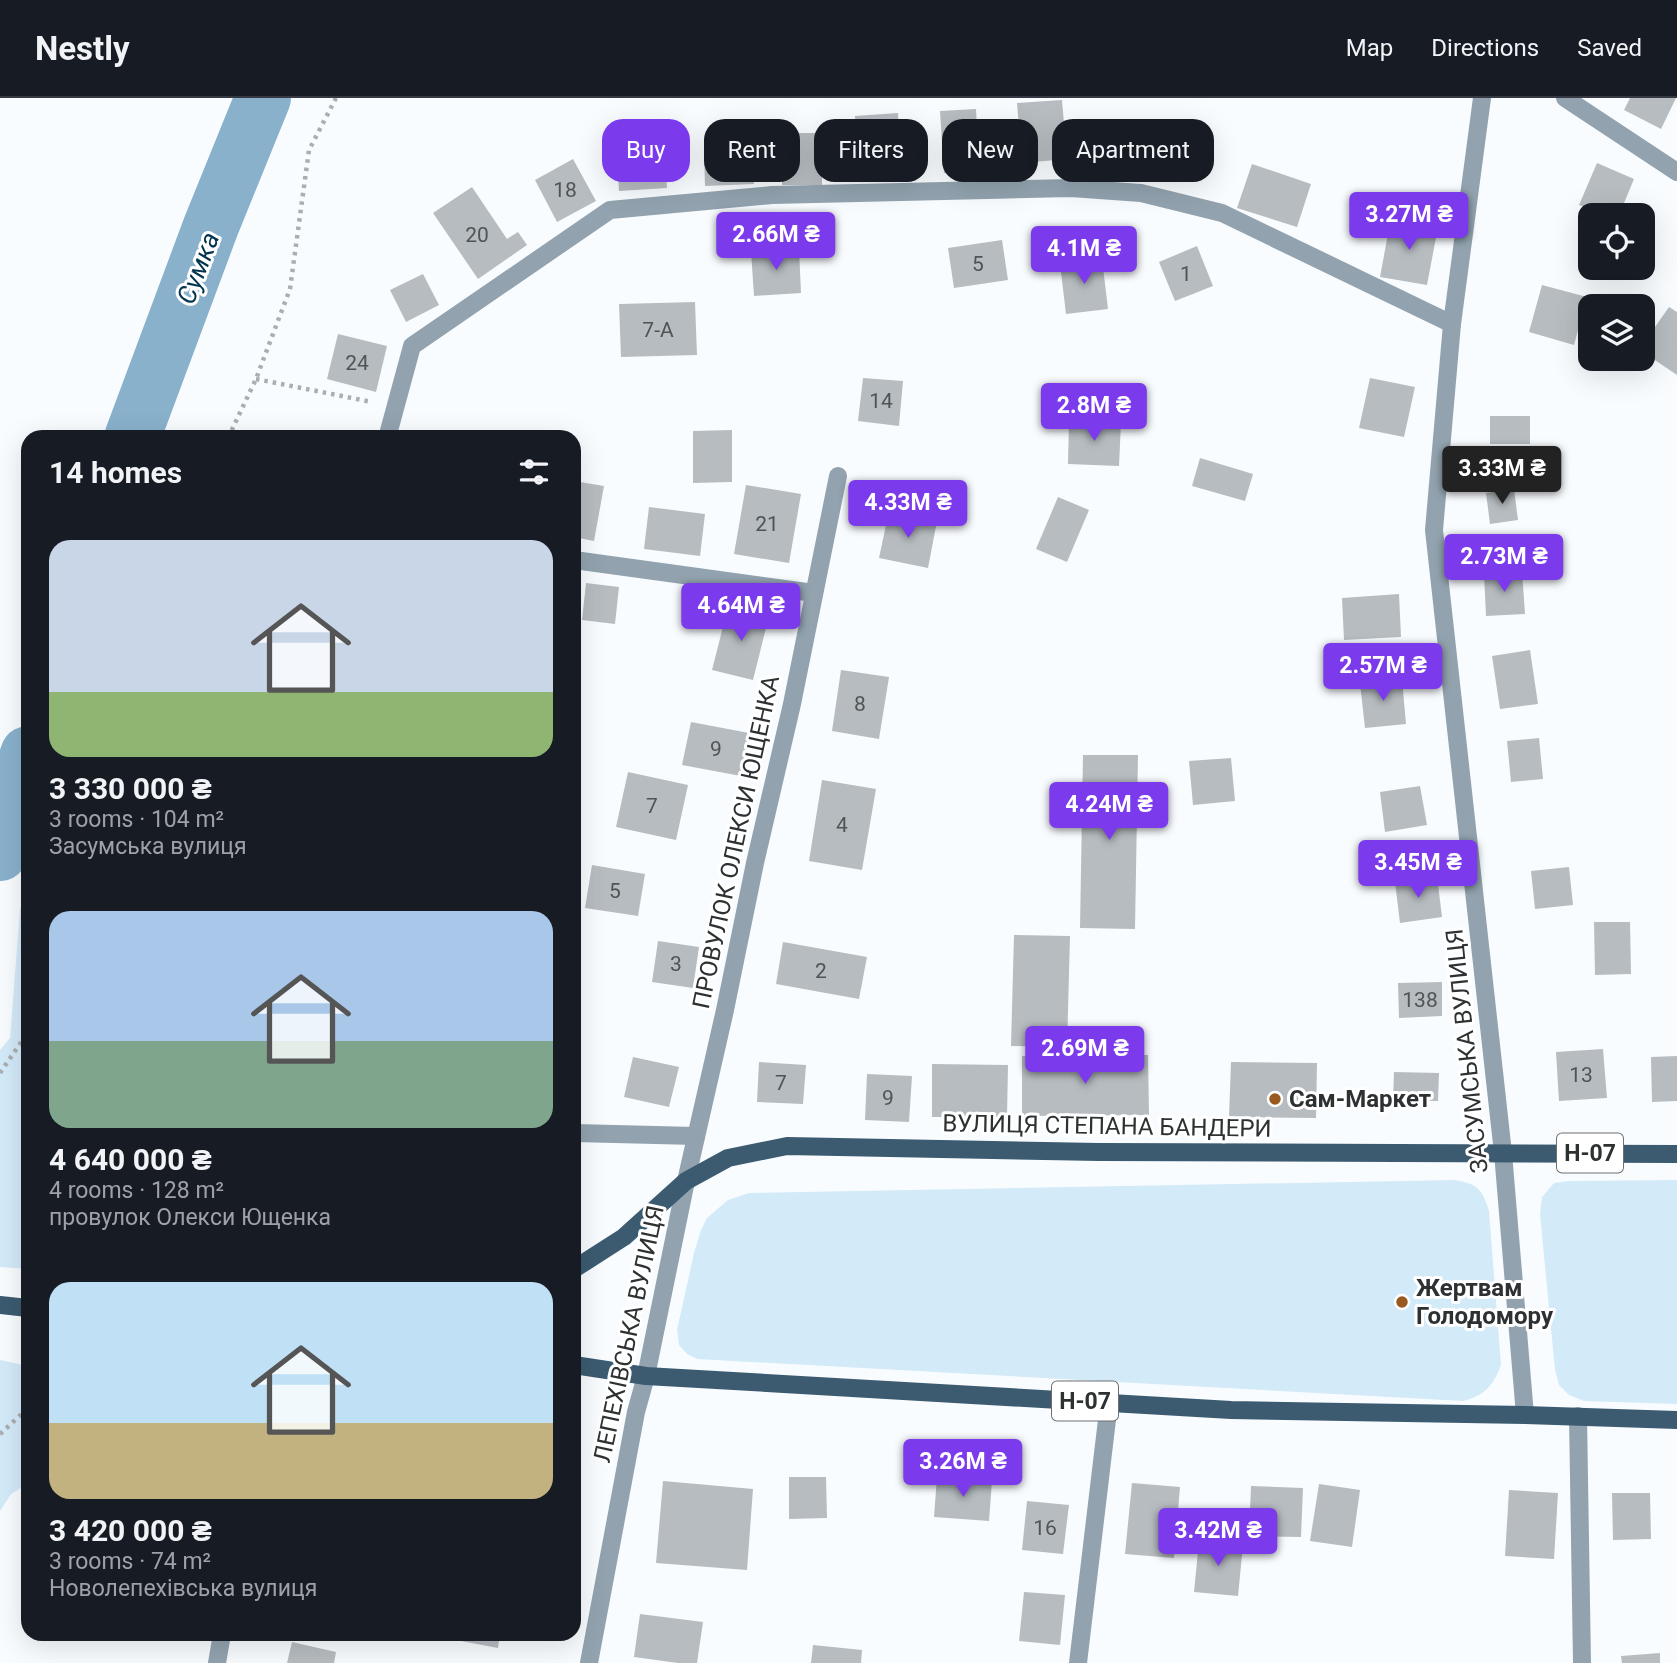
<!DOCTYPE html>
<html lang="en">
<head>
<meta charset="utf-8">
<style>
	:root { --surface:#171b24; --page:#20242c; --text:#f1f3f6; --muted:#9ea1a6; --line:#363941; --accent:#7c3aed }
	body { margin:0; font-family:Roboto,sans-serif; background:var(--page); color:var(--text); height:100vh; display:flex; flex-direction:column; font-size:26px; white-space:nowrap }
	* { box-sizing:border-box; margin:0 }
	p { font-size:23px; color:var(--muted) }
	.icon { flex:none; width:38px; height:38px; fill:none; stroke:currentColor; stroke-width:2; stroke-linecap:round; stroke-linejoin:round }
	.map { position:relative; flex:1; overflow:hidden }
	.details { position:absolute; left:21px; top:332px; width:560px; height:1211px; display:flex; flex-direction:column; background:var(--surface); border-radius:21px; box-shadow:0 7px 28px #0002 }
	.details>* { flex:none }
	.guide { position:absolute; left:602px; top:21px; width:665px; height:63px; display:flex; gap:14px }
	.tools { position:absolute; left:1578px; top:105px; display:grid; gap:14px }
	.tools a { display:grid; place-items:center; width:77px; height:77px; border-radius:14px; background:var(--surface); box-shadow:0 7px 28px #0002; font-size:35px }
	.price { position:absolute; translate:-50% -60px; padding:0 16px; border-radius:7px; background:var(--accent); color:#fff; font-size:23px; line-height:46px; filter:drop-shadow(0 2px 4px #0008) }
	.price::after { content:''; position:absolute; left:50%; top:42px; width:21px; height:16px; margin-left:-10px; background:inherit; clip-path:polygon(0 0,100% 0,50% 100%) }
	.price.active { background:#222; color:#fff }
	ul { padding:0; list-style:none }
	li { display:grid; align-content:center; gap:14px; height:371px; padding:0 28px }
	li span { display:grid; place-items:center; height:217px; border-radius:21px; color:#555 }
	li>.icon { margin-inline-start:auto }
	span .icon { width:126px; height:126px; fill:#fffc; stroke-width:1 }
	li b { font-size:30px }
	h2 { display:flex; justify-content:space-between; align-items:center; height:84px; padding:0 28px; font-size:30px }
	.chip { padding:0 24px; border-radius:21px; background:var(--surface); box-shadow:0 7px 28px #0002; font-size:24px; line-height:63px }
	.chip.active { background:var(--accent); color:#fff }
	header { display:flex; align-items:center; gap:42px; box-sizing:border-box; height:98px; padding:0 35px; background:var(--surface); border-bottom:2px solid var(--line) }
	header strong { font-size:33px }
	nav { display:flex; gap:38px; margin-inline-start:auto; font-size:24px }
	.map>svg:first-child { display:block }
	.green { fill:#d3eaf9 }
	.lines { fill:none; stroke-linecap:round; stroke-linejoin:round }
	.river { stroke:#89b1cc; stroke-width:56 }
	.building { fill:#b6bcc0 }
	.path { stroke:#abaeb0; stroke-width:4.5; stroke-dasharray:3.5 5; stroke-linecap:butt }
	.minor { stroke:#92a3af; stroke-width:18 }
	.major { stroke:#3c5b70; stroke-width:18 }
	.poi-dot { fill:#995a21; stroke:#fff; stroke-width:2.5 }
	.labels { text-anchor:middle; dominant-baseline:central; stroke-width:6; stroke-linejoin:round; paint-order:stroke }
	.number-label { font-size:21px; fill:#505456 }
	.shield { fill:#fff; stroke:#6d6f70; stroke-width:2 }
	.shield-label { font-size:23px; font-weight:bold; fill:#2e3132 }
	.street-label { font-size:24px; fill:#2e3132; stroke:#fff }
	.poi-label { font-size:24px; font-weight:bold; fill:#2e3132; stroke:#fff; text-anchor:start }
	.water-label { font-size:26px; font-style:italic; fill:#00344f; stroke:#fff }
</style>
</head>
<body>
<header>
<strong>Nestly</strong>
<nav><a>Map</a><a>Directions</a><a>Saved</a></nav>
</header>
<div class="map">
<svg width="1677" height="1565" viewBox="0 0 1677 1565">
	<rect width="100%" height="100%" fill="#f9fcff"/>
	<g class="green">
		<path d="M28 789V1171L0 1169V952L10 940 20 811Z"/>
		<path d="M1454 1082C1477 1086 1482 1090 1489 1113L1501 1267C1494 1287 1484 1298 1463 1303L697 1261 687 1256 679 1247 677 1232 694 1155 701 1132 707 1120 728 1102 749 1095Z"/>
		<path d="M1677 1082V1306L1584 1303 1569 1297 1559 1287 1555 1272 1540 1116 1542 1099 1554 1085 1569 1083Z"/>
		<path d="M0 1262 28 1268V1386L11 1396 0 1413Z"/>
	</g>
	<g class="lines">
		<g class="river">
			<path d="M132 340 211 128 263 0"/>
			<path d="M0 755 28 656"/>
		</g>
	</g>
	<g class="building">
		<path d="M1630 0H1676L1661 31 1624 12Z"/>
		<path d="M1062 2 1067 61 1022 65 1017 5Z"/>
		<path d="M976 11 979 73 944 75 940 13Z"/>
		<path d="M898 15 901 69 858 71 855 18Z"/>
		<path d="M663 21 667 90 619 93 615 24Z"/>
		<path d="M1164 31 1165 74 1111 76 1110 33Z"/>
		<rect x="782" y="35" width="40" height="52"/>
		<path d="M753 51 754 86 705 88 704 52Z"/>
		<path d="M573 61 596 103 557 124 535 82Z"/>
		<path d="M1597 65 1634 81 1619 117H1603L1579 107Z"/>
		<path d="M1252 66 1311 86 1297 129 1237 110Z"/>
		<path d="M472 89 507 141 518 134 527 147 478 181 433 115Z"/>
		<path d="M1391 120 1438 129 1427 187 1380 179Z"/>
		<path d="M1002 142 1008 182 954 190 948 150Z"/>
		<path d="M1197 148 1213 188 1175 203 1159 164Z"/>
		<path d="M799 151 801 195 754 198 751 153Z"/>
		<path d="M1102 161 1108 211 1066 216 1060 166Z"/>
		<path d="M423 176 439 207 406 224 390 192Z"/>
		<path d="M1542 187 1587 199 1574 247 1529 234Z"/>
		<path d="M695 204 697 257 621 259 619 206Z"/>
		<path d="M1669 209 1677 214V277L1643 254V246Z"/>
		<path d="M338 236 387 248 376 294 327 281Z"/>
		<path d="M863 280 903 283 899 328 858 323Z"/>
		<path d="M1370 280 1415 289 1404 339 1359 330Z"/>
		<rect x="1490" y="318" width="40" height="28"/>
		<path d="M1069 322 1121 324 1119 368 1068 366Z"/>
		<path d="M732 332V384L693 385V333Z"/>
		<path d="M1200 360 1253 376 1245 403 1192 388Z"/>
		<path d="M574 383 604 388 594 443 574 439Z"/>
		<path d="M746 387 801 396 789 465 734 456Z"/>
		<path d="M1514 391 1518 422 1490 426 1486 395Z"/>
		<path d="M1058 399 1089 412 1067 464 1036 451Z"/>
		<path d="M649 409 705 416 700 458 644 451Z"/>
		<path d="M889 413 937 423 928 470 879 460Z"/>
		<path d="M1522 473 1525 516 1486 518 1484 476Z"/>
		<path d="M586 485 619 489 615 526 582 522Z"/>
		<path d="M1399 496 1401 539 1344 542 1342 500Z"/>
		<path d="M728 509 769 518 753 582 712 572Z"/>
		<path d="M1530 552 1538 606 1500 611 1492 558Z"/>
		<path d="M841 572 889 579 879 641 832 633Z"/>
		<path d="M1402 581 1406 626 1365 630 1360 585Z"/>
		<path d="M691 624 749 635 741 678 682 667Z"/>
		<path d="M1539 640 1543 681 1511 684 1507 643Z"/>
		<path d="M1083 657H1138L1135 831 1080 830Z"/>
		<path d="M1231 660 1235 703 1193 707 1189 663Z"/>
		<path d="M628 674 688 687 676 742 616 729Z"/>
		<path d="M822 682 876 691 862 772 809 763Z"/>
		<path d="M1420 688 1427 727 1385 734 1380 694Z"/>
		<path d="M592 767 645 776 638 818 585 810Z"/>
		<path d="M1569 769 1573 807 1535 811 1531 773Z"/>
		<path d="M1437 778 1442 819 1400 825 1395 784Z"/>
		<path d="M1594 824H1630L1631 876 1595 877Z"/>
		<path d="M1014 837 1070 838 1067 949 1011 948Z"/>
		<path d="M658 843 699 849 693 890 652 884Z"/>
		<path d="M783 844 867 859 859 901 776 886Z"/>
		<path d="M1442 884V918L1399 920 1398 885Z"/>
		<path d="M1603 951 1607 1000 1559 1003 1556 954Z"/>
		<path d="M1148 957 1149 1017 1022 1018V958Z"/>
		<path d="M1677 958V1003L1652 1004 1651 959Z"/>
		<path d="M633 959 679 969 669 1009 624 999Z"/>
		<path d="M759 964 806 967 803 1006 757 1004Z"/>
		<path d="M1231 964 1317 965 1316 1020 1229 1019Z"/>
		<path d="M932 966 1008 967 1007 1019H932Z"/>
		<path d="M1394 974 1439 975 1438 1003 1393 1002Z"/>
		<path d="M867 976 912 978 909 1024 865 1022Z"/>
		<path d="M789 1379H826L827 1420 789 1421Z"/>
		<path d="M937 1379 992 1383 989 1423 934 1419Z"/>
		<path d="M663 1383 753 1391 747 1472 656 1465Z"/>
		<path d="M1132 1385 1180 1389 1174 1460 1125 1456Z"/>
		<path d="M1319 1386 1360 1392 1352 1449 1310 1443Z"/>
		<path d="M1251 1388 1303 1390 1301 1439 1249 1438Z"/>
		<path d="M1509 1392 1558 1395 1554 1461 1505 1458Z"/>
		<path d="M1612 1395H1650L1651 1441 1613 1442Z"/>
		<path d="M1027 1403 1069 1407 1063 1456 1022 1452Z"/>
		<path d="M1199 1443 1243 1447 1238 1498 1194 1494Z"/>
		<path d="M1024 1494 1065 1497 1060 1547 1019 1543Z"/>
		<path d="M640 1516 703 1524 697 1565H678L634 1559Z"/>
		<path d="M440 1536H500L498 1550 440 1539Z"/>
		<path d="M292 1544 336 1554 334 1565H287Z"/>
		<path d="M813 1547 862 1552 861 1565H811Z"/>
		<path d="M1660 1555V1565H1622L1621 1558Z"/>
	</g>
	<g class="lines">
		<g class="path">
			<path d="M256 281 372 304"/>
			<path d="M228 340 256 281 290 191 309 52 336 0"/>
			<path d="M0 975 28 934"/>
			<path d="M0 1336 26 1312 28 1286"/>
		</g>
		<g class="minor">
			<path d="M1482 0 1452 226 1434 432 1503 1055 1525 1317"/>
			<path d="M1565 0 1677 74"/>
			<path d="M387 340 412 248 610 112 772 97 987 92 1071 90 1141 95 1222 115 1452 226"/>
			<path d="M574 462 814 495"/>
			<path d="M574 1035 696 1038"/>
			<path d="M1578 1318 1582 1565"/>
			<path d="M217 1565 222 1536"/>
			<path d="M589 1565 636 1314 646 1278 686 1083 725 912 755 765 792 606 838 378"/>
			<path d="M1078 1565 1109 1305"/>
		</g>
		<g class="major">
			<path d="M574 1171 624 1139 686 1083 728 1060 787 1048 1099 1054 1677 1056"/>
			<path d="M0 1207 28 1210"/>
			<path d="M574 1267 646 1278 1231 1312 1525 1317 1677 1322"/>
		</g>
	</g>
	<g class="poi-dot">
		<circle cx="1275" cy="1001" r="7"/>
		<circle cx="1402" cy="1204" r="7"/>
	</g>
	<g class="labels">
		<g class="number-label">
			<text x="565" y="92">18</text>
			<text x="477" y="137">20</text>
			<text x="978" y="166">5</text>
			<text x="1186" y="176">1</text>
			<text x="658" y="232">7-А</text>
			<text x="357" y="265">24</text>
			<text x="881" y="303">14</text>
			<text x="767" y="426">21</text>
			<text x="860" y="606">8</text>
			<text x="716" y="651">9</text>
			<text x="652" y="708">7</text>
			<text x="842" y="727">4</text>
			<text x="615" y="793">5</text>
			<text x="676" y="866">3</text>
			<text x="821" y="873">2</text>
			<text x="1420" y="902">138</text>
			<text x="1581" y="977">13</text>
			<text x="781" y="985">7</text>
			<text x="888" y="1000">9</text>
			<text x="1045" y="1430">16</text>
		</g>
		<g class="shield">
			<rect x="1557" y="1035.5" width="66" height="39" rx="5"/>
			<rect x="1052" y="1283.5" width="66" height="39" rx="5"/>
		</g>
		<g class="shield-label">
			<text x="1590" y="1055">Н-07</text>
			<text x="1085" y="1303">Н-07</text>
		</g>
		<g class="street-label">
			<text transform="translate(736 744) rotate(-78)">ПРОВУЛОК ОЛЕКСИ ЮЩЕНКА</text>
			<text transform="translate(1467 953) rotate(-96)">ЗАСУМСЬКА ВУЛИЦЯ</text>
			<text transform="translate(1107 1028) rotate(1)">ВУЛИЦЯ СТЕПАНА БАНДЕРИ</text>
			<text transform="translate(629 1236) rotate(-78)">ЛЕПЕХІВСЬКА ВУЛИЦЯ</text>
		</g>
		<g class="poi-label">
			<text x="1289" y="1001">Сам-Маркет</text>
			<text x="1416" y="1190">Жертвам<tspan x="1416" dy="28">Голодомору</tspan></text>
		</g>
		<g class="water-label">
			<text transform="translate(198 170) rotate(-69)">Сумка</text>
		</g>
	</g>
</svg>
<div class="tools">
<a><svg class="icon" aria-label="locate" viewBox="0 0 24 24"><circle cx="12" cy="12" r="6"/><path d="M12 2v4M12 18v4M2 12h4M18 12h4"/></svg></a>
<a><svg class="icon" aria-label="layers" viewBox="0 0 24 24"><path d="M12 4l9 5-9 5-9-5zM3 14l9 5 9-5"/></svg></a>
</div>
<b class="price" style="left:1409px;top:154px">3.27M ₴</b>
<b class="price" style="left:776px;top:174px">2.66M ₴</b>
<b class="price" style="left:1084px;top:188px">4.1M ₴</b>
<b class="price" style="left:1094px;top:345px">2.8M ₴</b>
<b class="price active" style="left:1502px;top:408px">3.33M ₴</b>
<b class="price" style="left:908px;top:442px">4.33M ₴</b>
<b class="price" style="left:1504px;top:496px">2.73M ₴</b>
<b class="price" style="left:741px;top:545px">4.64M ₴</b>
<b class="price" style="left:1383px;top:605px">2.57M ₴</b>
<b class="price" style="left:1109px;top:744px">4.24M ₴</b>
<b class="price" style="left:1418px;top:802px">3.45M ₴</b>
<b class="price" style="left:1085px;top:988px">2.69M ₴</b>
<b class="price" style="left:963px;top:1401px">3.26M ₴</b>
<b class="price" style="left:1218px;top:1470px">3.42M ₴</b>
<div class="guide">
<a class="chip active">Buy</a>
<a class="chip">Rent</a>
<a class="chip">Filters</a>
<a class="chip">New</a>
<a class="chip">Apartment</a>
</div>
<section class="details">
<h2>14 homes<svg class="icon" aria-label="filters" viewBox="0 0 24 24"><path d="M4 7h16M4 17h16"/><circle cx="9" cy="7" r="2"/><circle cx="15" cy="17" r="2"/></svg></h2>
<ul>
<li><span style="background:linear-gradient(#c9d6e8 70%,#8fb573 0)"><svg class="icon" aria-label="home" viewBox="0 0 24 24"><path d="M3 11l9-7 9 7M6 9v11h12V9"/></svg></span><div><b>3 330 000 ₴</b><p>3 rooms · 104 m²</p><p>Засумська вулиця</p></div></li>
<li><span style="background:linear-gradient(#a9c7e8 60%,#7fa58c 0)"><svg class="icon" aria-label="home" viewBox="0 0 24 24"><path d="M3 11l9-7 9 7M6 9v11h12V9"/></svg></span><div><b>4 640 000 ₴</b><p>4 rooms · 128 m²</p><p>провулок Олекси Ющенка</p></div></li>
<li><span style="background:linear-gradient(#bfe0f5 65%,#c2b280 0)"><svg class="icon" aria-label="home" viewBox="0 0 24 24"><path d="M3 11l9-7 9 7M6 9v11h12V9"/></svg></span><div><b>3 420 000 ₴</b><p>3 rooms · 74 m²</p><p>Новолепехівська вулиця</p></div></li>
</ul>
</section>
</div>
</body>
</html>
